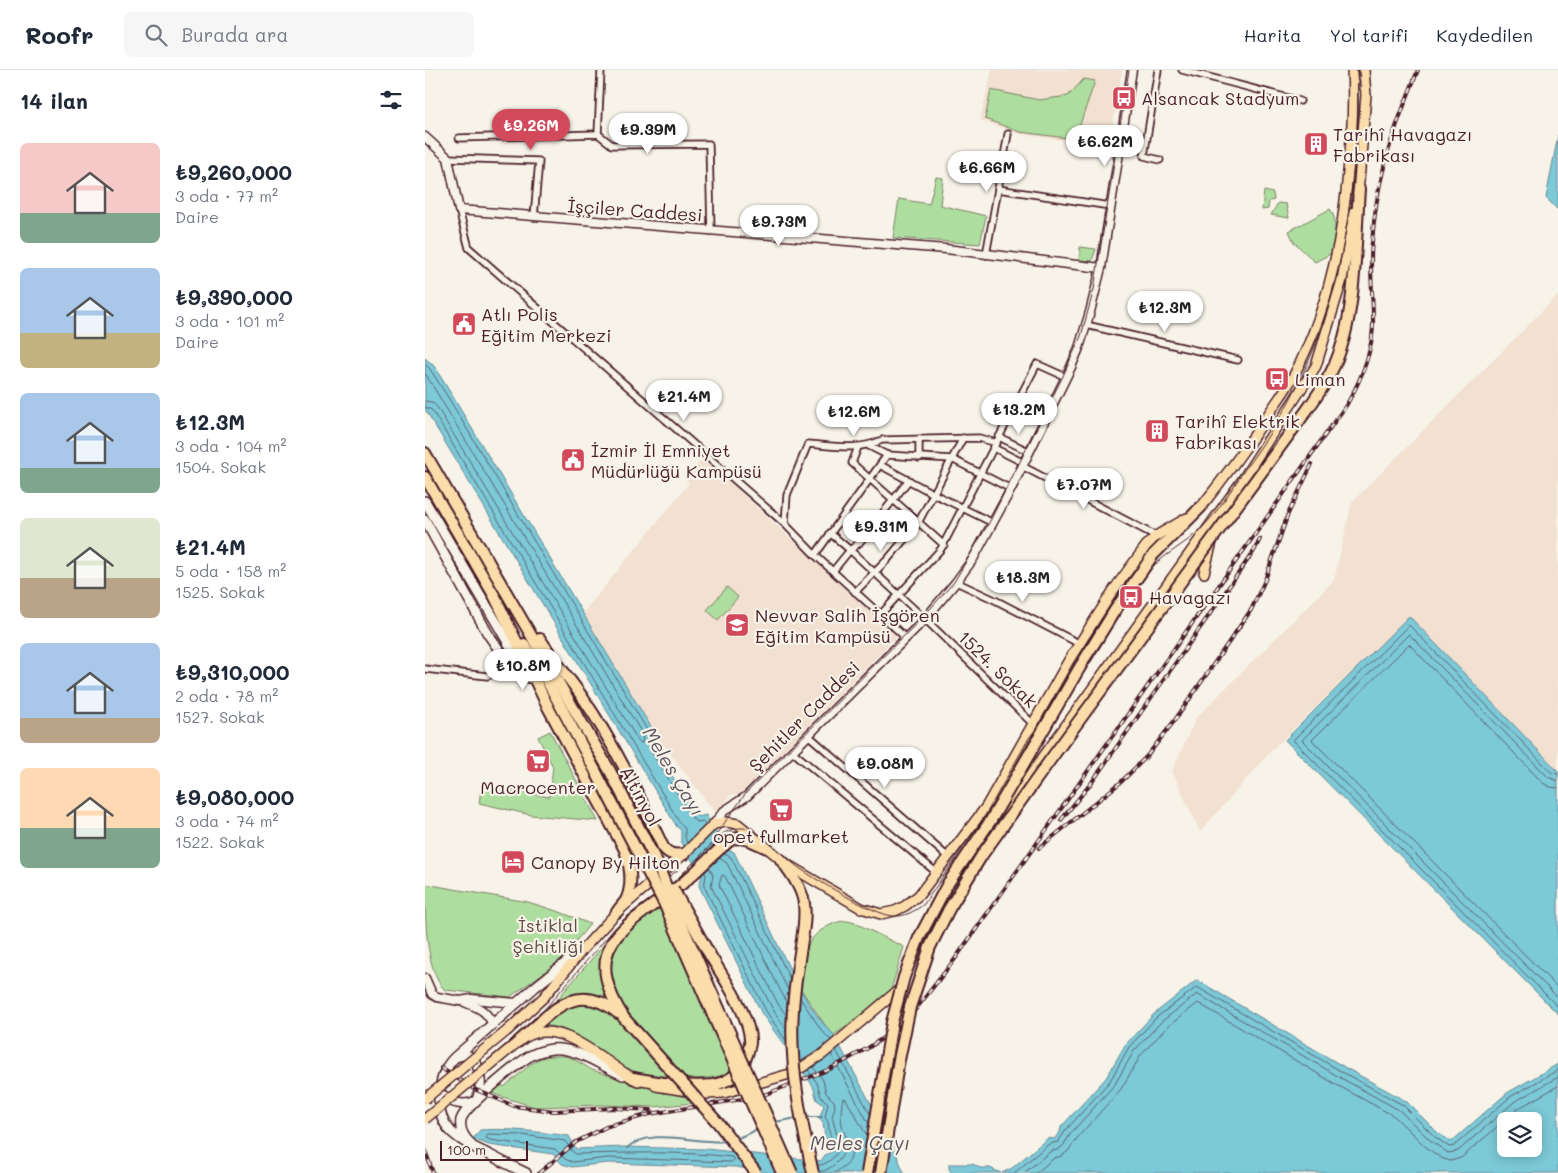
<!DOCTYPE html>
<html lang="tr">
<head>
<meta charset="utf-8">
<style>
	:root { --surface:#fff; --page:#f6f6f7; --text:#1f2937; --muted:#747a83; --line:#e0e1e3; --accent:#d1495b }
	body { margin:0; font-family:Mali,sans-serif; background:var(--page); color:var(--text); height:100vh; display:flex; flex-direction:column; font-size:19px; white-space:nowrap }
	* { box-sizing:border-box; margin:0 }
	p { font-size:16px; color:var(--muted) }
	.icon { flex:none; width:28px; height:28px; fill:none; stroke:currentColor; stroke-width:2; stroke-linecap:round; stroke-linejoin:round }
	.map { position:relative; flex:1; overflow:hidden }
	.panel { display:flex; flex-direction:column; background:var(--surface); width:425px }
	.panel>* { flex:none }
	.buttons { position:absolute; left:1072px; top:1042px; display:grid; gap:10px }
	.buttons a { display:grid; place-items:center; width:45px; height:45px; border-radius:8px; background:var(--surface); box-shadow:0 2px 12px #0003; font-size:25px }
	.scale { position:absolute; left:15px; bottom:12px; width:88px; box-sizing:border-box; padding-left:5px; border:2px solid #4a1f2b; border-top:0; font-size:14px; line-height:18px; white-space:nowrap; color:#4a1f2b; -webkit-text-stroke:4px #f7f3e8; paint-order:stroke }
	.price { position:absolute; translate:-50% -42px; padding:0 11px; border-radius:18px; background:#fff; color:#222; font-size:16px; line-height:32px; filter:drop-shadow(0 1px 2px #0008) }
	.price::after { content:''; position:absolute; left:50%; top:30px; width:15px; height:11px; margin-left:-8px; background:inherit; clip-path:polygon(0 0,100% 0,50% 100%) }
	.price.on { background:var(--accent); color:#fff }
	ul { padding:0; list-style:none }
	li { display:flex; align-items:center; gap:15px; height:125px; padding:0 20px }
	li span { display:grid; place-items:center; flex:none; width:140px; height:100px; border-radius:8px; color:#555 }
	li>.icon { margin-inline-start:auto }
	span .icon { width:60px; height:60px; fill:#fffc; stroke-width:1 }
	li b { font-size:21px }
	h2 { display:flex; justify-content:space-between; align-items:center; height:60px; padding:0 20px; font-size:21px }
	header { display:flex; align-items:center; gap:30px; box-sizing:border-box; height:70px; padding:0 25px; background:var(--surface); border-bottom:1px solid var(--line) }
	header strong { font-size:24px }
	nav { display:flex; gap:28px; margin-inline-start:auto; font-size:18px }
	.search { width:350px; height:45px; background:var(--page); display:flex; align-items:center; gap:12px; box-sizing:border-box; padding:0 18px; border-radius:8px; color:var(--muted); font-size:19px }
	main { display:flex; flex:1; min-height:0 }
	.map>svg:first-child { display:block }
	.built { fill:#f2e0d1 }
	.green { fill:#adde9f; stroke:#7c7e65 }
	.water { fill:#7bc9d8; stroke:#678593; fill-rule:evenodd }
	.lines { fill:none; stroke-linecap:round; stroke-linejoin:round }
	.shore { stroke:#5e6370; stroke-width:1 }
	.stream { stroke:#678593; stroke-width:2 }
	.minor-casing { stroke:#4a1f2b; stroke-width:9 }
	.tertiary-casing { stroke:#4a1f2b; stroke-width:11 }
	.secondary-casing { stroke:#4a1f2b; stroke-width:12 }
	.primary-casing { stroke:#4a1f2b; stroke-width:12 }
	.trunk-casing { stroke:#4a1f2b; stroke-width:14 }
	.minor { stroke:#f7f3e8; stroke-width:5.5 }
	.tertiary { stroke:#f7f3e8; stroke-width:8 }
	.secondary { stroke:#f7f3e8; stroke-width:9 }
	.primary { stroke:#fbddab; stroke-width:9 }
	.trunk { stroke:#fbddab; stroke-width:10 }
	.tram { stroke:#4a1f2b; stroke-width:1 }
	.rail-casing { stroke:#4a1f2b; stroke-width:4 }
	.rail { stroke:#f7f3e8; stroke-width:2; stroke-dasharray:5.5; stroke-linecap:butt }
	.primary-bridge-casing { stroke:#4a1f2b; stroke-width:12; stroke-linecap:butt }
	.trunk-bridge-casing { stroke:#4a1f2b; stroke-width:14; stroke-linecap:butt }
	.primary-bridge { stroke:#fbddab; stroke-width:9 }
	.trunk-bridge { stroke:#fbddab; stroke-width:10 }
	.labels { text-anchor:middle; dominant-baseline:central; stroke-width:4.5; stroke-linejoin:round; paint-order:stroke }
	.poi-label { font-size:18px; fill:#4a1f2b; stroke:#f7f3e8; text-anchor:start }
	.street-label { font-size:18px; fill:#4a1f2b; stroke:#f7f3e8 }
	.park-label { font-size:18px; fill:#634f48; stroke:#f7f3e8 }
	.water-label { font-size:19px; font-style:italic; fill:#59525f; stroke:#f7f3e8 }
</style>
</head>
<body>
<header>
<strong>Roofr</strong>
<div class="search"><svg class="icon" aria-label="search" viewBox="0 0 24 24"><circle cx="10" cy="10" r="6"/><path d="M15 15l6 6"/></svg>Burada ara</div>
<nav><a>Harita</a><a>Yol tarifi</a><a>Kaydedilen</a></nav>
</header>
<main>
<section class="panel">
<h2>14 ilan<svg class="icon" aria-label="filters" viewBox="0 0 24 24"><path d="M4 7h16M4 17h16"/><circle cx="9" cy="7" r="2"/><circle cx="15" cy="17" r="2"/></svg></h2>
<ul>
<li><span style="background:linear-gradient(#f6c9c9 70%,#7fa58c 0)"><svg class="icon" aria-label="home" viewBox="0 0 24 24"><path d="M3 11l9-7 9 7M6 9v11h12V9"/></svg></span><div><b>₺9,260,000</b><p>3 oda · 77 m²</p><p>Daire</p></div></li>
<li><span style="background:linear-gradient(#a9c7e8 65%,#c2b280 0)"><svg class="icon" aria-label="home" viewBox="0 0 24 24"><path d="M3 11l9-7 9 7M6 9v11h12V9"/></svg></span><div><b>₺9,390,000</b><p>3 oda · 101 m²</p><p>Daire</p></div></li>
<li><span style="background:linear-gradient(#a9c7e8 75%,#7fa58c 0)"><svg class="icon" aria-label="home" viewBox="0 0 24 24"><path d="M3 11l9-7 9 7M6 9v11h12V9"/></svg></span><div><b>₺12.3M</b><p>3 oda · 104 m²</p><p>1504. Sokak</p></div></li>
<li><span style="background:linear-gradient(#dfe7d0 60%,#b9a48a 0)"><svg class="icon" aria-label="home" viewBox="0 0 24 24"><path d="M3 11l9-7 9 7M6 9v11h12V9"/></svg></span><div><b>₺21.4M</b><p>5 oda · 158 m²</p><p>1525. Sokak</p></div></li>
<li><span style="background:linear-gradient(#a9c7e8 75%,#b9a48a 0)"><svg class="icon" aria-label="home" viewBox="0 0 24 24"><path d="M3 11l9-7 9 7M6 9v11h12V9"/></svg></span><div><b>₺9,310,000</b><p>2 oda · 78 m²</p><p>1527. Sokak</p></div></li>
<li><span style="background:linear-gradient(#ffd9b3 60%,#7fa58c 0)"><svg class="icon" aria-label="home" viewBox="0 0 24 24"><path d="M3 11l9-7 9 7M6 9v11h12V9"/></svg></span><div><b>₺9,080,000</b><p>3 oda · 74 m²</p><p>1522. Sokak</p></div></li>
</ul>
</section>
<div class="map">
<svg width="1133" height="1103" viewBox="0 0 1133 1103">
	<rect width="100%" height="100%" fill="#f7f3e8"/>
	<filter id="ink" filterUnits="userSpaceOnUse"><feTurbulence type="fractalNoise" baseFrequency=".02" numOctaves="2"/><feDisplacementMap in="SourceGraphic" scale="10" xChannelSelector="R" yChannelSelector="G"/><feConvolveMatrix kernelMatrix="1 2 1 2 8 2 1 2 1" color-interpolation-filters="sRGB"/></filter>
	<g filter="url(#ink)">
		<g class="built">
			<path d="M567 0H697L684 77 594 64 555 50Z"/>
			<path d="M1133 225V701L984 547 847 680 775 762 747 701 771 648 909 510 927 432Z"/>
			<path d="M278 388 472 566 314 726 306 724 297 738 289 741 229 662 158 543 264 413 261 409Z"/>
		</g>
		<g class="green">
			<path d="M659 9 670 11 650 69 595 62 560 49 566 20 614 30 643 26Z"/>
			<path d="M511 107 518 108 515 135 561 146 555 174 468 168 474 129 504 134Z"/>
			<path d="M839 121 848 123 849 130 844 131 843 139 837 140Z"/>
			<path d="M853 133 861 134 864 148 846 145Z"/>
			<path d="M905 139C913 148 910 172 907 183L890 192 869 172 864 161Z"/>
			<path d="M655 177 671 179 667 191 654 190Z"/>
			<path d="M302 517 313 527 293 550 282 540Z"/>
			<path d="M125 661 173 751 106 745 54 733 57 714 124 727 128 697 113 667Z"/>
			<path d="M0 814 103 832 135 842 165 854 135 891 85 927 20 920C0 902 0 842 0 814Z"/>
			<path d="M234 836 307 1002C292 1008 279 1009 262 1009L199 942C185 918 180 889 198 865 207 854 222 845 234 836Z"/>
			<path d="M423 851 430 853 479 877 465 923 409 965 402 958 375 918C378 895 377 870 400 858 408 853 414 851 423 851Z"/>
			<path d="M188 864C176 887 175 906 183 930L165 925H153L130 932Z"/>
			<path d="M156 933C196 939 222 980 248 1008 214 1010 187 990 160 972 146 963 133 954 115 956L132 940Z"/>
			<path d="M126 986H140L149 989 167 1000 239 1023 263 1025 269 1033 229 1037 177 1035 110 1037 65 1023 77 1015 79 1017 106 994 116 988Z"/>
		</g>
		<g class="water">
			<path d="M1133 65V140L1121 128Z"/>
			<path d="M0 288 9 296 28 327 229 662 230 679 273 747 281 745 302 780 309 782C323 812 338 842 352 873 368 905 383 940 409 965L467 1073 479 1103H345L311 1097 183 1093 147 1097 137 1094 128 1084 64 1075 48 1069 55 1060C85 1058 114 1062 144 1066L151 1079 198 1077 281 1079 396 1091 400 1085 408 1081 400 1067 398 1053 394 1049 399 1035 392 1030 388 1016 337 944 274 816 277 806 256 773V760L252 757 0 339Z"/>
			<path d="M984 546 1133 701V944L860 670Z"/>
			<path d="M772 910 921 998 981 1031 1013 1063 1026 1072 1082 1023 1133 994V1103H577L587 1098 623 1068 629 1069 635 1062 636 1057 681 1008 700 975 729 944ZM1081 1051H1109V1079H1081Z"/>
			<path d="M524 1094H548L555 1098H565L576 1103H527L524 1099Z"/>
		</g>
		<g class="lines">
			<g class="shore">
				<path d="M0 294 5 299 24 329 224 663 226 681 268 749 272 752 278 751 281 754"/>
				<path d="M0 303 218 665 217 673 214 672 12 337 7 332 0 331"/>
				<path d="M0 337 7 340 255 753 260 759V767L262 773"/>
				<path d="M1133 704 1127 703 984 555 868 670 1133 937"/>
				<path d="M1133 711 1123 707 984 564 877 670 1133 928"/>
				<path d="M1133 718 1125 717 1118 713 984 574 887 670 1133 918"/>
				<path d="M299 784 306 787 365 909"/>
				<path d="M294 788 302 793 363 920"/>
				<path d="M284 797 288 805 286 816 347 938 361 959"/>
				<path d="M280 802 281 806 279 816 341 941 361 971"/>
				<path d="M375 928 397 961 406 970"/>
				<path d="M362 946 353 934 294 815 297 805 300 806 349 908 362 933"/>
				<path d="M411 980 445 1044"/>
				<path d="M406 984 444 1054"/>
				<path d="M388 997 398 1010 401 1023 409 1031 410 1037 407 1046 411 1062 419 1081C417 1090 404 1101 394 1102"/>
				<path d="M383 1000 392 1013 396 1027 403 1033 400 1047 403 1052 405 1065 413 1080C411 1087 400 1096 393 1095"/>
				<path d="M63 1064 98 1065 140 1071 147 1081 151 1084C203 1083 255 1081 307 1087L309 1090 306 1092 183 1088 147 1092 140 1089 130 1079 65 1070 61 1068Z"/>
				<path d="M410 1103C415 1098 422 1096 425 1089 430 1077 421 1070 418 1059 415 1050 416 1037 418 1028L421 1029 442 1066"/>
				<path d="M589 1103 624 1074 633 1072 641 1060 685 1011 704 977 732 947 772 917 919 1003 978 1035 1010 1067 1024 1077 1029 1076 1085 1027 1133 1000"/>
				<path d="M599 1103 626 1081 632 1080 638 1076 646 1063 690 1014 709 981 736 952 772 924 916 1008 974 1040 1006 1071 1023 1083 1033 1081 1089 1032 1133 1007"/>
				<path d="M611 1103 629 1088 637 1086 643 1081 653 1067 696 1019 716 985 741 958 773 933 912 1015 969 1046 1001 1077 1016 1088 1025 1091 1036 1088 1094 1038 1133 1016"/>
			</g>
			<g class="stream">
				<path d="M379 1047H397"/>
				<path d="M350 1052 372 1048"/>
				<path d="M311 1069 333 1059"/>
				<path d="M202 1078C227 1056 273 1075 304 1071"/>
			</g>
			<defs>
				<g id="minor">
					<path d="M733 0 719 86 735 90"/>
					<path d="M757 0 875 31"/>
					<path d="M173 64 176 0"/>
					<path d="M34 68 173 64 187 75 284 74 286 161"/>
					<path d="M23 88 114 91 109 147"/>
					<path d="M573 119 685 136"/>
					<path d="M34 140 44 178 360 454 390 485 481 568"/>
					<path d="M561 185 583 64"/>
					<path d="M661 255 813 290"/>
					<path d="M574 367 605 382"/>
					<path d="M433 377 427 393 519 475"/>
					<path d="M569 378 599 393"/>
					<path d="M462 385 527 389 586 419"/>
					<path d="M494 388V369"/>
					<path d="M455 395 509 424 568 453"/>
					<path d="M597 396 731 466"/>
					<path d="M360 454 362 425 383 374C410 376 433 381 457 370L554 368 572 373"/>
					<path d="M405 463 425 480 500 549 607 653"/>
					<path d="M390 485 462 385 444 376"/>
					<path d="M408 501 425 480 434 473 484 410"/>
					<path d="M531 512 570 530 655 574"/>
					<path d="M430 522 463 489 493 453 538 368"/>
					<path d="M456 544 516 479 612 294 641 307"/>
					<path d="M0 599 62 606 86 597 93 590"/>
					<path d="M383 665 523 787"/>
					<path d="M367 681 512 803"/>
				</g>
				<g id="tertiary">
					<path d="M0 67 23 88 34 140 521 179 676 198"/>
					<path d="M289 754 299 741 322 726 500 549 531 512 548 489 586 419 646 297 654 278 665 242 676 198 707 0"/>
					<path d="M0 908 7 924 12 927 35 931 47 929 92 933"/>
					<path d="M37 931C53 938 59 938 68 954"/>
				</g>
				<g id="secondary">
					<path d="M0 431 104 608"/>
					<path d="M0 450 63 564 86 597"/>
					<path d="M31 987C54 976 59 1012 53 1027"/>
					<path d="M19 1026C27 1033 38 1036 49 1032"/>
					<path d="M45 1073C39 1067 34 1060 36 1050 38 1038 93 993 105 986 112 982 120 980 127 979 152 977 176 996 198 1005"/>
					<path d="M101 1103C88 1097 76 1091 63 1084 32 1070 9 1057 15 1019 17 1007 20 997 29 988L110 917 153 883"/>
				</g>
				<g id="primary">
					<path d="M933 124 941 25 939 0"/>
					<path d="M772 440 776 437C799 408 821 378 841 348 850 334 860 321 868 307 902 243 917 174 923 102 927 68 929 35 927 0"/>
					<path d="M779 503 787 472"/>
					<path d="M492 886 505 857 544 793 593 722 816 412 891 296 917 210 929 142"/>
					<path d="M83 960 119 927 159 878 192 842 259 784 289 754 301 752 313 754 363 795 436 838 456 844 470 841 480 836 494 825 561 737 644 590 690 518 721 476 731 466 762 448"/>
					<path d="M101 967C137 946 182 996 213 1011"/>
					<path d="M231 1016 281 1024 299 1023 368 1003 398 984 477 917"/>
				</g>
				<g id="trunk">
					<path d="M874 351C887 333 900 316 909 296 932 246 930 174 934 119"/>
					<path d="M0 383 185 701 232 793"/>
					<path d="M0 407 73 532"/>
					<path d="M70 527 124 639 200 780C205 795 208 813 202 828 200 833 195 837 192 842"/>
					<path d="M115 569C128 589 144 608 158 628 190 675 214 726 238 777 244 785 249 785 259 784"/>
					<path d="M99 574 121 609 171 702"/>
					<path d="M655 597 690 540 728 485 776 437"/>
					<path d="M356 790C382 823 383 835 376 876"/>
					<path d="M199 948C153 875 200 857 253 817 272 802 288 783 307 769 320 766 331 773 342 778"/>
					<path d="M93 972C124 945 150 908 193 943"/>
					<path d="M208 1008C233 1012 262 1018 288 1015 300 1013 312 1006 318 995 321 988 324 981 325 973 327 947 295 903 282 880"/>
				</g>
			</defs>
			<use href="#minor" class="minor-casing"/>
			<use href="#tertiary" class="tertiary-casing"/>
			<use href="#secondary" class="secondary-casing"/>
			<use href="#primary" class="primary-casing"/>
			<use href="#trunk" class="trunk-casing"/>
			<use href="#minor" class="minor"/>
			<use href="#tertiary" class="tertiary"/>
			<use href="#secondary" class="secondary"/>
			<use href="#primary" class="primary"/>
			<use href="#trunk" class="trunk"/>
			<g class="tram">
				<path d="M290 766 321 723 498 547 529 512 565 451 638 306 656 266 669 219 704 0"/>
				<path d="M206 837 224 821 253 800"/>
				<path d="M0 1043 112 948 191 857 251 810 297 764C305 760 314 756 323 759 336 763 358 785 369 794 385 807 450 845 468 846 480 847 490 841 499 834L561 744 604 668 617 651 652 609 727 497C742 483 760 474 775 460 793 442 806 420 820 399 839 373 858 345 872 316 906 249 921 179 928 106 932 70 935 36 932 0"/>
			</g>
			<defs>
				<g id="rail">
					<path d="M636 750 667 712 829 481 835 469"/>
					<path d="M614 778 696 712 722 686 750 650 826 540 840 510 863 444 887 394"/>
					<path d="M16 998 49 1019 89 1036 129 1041 190 1038 226 1040"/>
					<path d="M0 1080 8 1103"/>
					<path d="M114 1103 151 1072 183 1056 225 1044 336 1026 403 1000 443 978 480 953 530 889C661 704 791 519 922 334 937 308 949 279 948 248 948 223 944 197 947 172 949 148 952 124 958 101 966 66 980 33 993 0"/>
				</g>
			</defs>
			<use href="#rail" class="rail-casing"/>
			<use href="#rail" class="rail"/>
			<defs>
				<g id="primary-bridge">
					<path d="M0 1029 83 960"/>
					<path d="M0 1049 93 972"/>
				</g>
				<g id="trunk-bridge">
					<path d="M171 702 239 833 357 1103"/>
					<path d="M232 793 249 837 367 1103"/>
					<path d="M248 819 282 880"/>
					<path d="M376 876C373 897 369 918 368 940 364 995 376 1050 388 1103"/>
					<path d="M199 948 294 1054 331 1103"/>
					<path d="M442 1103 467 952 479 907 494 868 522 815 566 750 655 597"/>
					<path d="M456 1103 473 995 485 937 505 877 524 839 557 785 628 686 874 351"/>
				</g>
			</defs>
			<use href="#primary-bridge" class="primary-bridge-casing"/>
			<use href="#trunk-bridge" class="trunk-bridge-casing"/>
			<use href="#primary-bridge" class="primary-bridge"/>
			<use href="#trunk-bridge" class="trunk-bridge"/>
		</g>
	</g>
	<defs>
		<symbol id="bus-square" viewBox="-11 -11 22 22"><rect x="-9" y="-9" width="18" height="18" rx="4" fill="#d1495b" stroke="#f7f3e8"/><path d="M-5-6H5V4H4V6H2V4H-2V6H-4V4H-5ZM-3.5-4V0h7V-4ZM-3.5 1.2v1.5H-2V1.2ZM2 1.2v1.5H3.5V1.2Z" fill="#fff"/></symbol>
		<symbol id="building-square" viewBox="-11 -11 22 22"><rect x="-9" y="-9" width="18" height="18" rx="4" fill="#d1495b" stroke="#f7f3e8"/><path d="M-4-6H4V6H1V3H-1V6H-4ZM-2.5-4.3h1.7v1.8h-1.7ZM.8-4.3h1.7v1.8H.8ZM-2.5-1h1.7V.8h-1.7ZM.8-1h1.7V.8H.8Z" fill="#fff"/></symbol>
		<symbol id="civic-square" viewBox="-11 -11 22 22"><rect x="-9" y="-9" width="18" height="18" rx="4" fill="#d1495b" stroke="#f7f3e8"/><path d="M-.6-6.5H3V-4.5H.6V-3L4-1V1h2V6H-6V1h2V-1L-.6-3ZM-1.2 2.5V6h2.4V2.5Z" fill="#fff"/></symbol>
		<symbol id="school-square" viewBox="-11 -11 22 22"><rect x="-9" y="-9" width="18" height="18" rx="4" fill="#d1495b" stroke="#f7f3e8"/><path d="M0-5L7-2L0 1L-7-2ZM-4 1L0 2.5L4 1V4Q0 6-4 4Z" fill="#fff"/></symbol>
		<symbol id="supermarket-square" viewBox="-11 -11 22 22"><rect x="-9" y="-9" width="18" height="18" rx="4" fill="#d1495b" stroke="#f7f3e8"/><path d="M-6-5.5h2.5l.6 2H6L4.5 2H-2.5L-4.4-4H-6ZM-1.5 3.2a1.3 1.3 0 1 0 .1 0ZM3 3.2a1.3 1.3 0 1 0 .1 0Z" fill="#fff"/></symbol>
		<symbol id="hotel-square" viewBox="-11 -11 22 22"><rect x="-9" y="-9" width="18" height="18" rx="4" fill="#d1495b" stroke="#f7f3e8"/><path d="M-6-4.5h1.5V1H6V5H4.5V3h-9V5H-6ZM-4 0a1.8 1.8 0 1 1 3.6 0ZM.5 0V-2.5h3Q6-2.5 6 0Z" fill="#fff"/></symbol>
	</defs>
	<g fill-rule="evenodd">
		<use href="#bus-square" x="685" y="14" width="28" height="28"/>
		<use href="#building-square" x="877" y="60" width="28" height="28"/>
		<use href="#civic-square" x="25" y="240" width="28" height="28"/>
		<use href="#bus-square" x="838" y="295" width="28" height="28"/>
		<use href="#building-square" x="718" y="347" width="28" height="28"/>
		<use href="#civic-square" x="134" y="376" width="28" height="28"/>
		<use href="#bus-square" x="692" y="513" width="28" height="28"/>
		<use href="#school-square" x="298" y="541" width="28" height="28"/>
		<use href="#supermarket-square" x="99" y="677" width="28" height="28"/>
		<use href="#supermarket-square" x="342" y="726" width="28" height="28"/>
		<use href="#hotel-square" x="74" y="778" width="28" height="28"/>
	</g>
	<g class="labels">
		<g class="poi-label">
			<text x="716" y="28">Alsancak Stadyum</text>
			<text x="908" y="64">Tarihî Havagazı<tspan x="908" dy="21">Fabrikası</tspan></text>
			<text x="56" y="244">Atlı Polis<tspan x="56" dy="21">Eğitim Merkezi</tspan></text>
			<text x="870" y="309">Liman</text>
			<text x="750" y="351">Tarihî Elektrik<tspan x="750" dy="21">Fabrikası</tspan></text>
			<text x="166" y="380">İzmir İl Emniyet<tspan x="166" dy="21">Müdürlüğü Kampüsü</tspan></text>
			<text x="724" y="527">Havagazı</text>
			<text x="330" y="545">Nevvar Salih İşgören<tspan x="330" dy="21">Eğitim Kampüsü</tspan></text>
			<text x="113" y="717" text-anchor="middle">Macrocenter</text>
			<text x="356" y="766" text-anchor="middle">opet fullmarket</text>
			<text x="106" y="792">Canopy By Hilton</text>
		</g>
		<g class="street-label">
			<text transform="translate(210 140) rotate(4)">İşçiler Caddesi</text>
			<text transform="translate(573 599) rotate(44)">1524. Sokak</text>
			<text transform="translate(379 646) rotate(-45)">Şehitler Caddesi</text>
			<text transform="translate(216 726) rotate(62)">Altınyol</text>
		</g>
		<g class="park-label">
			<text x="123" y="855">İstiklal<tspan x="123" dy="21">Şehitliği</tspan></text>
		</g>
		<g class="water-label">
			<text transform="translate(249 701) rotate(59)">Meles Çayı</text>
			<text x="435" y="1072">Meles Çayı</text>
		</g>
	</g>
</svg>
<div class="buttons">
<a><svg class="icon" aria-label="layers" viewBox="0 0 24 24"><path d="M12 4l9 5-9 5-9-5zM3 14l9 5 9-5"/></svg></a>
</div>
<div class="scale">100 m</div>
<b class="price on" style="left:106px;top:81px">₺9.26M</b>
<b class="price" style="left:223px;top:85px">₺9.39M</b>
<b class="price" style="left:680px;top:97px">₺6.62M</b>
<b class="price" style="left:562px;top:123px">₺6.66M</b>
<b class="price" style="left:354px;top:177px">₺9.73M</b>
<b class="price" style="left:740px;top:263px">₺12.3M</b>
<b class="price" style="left:259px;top:352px">₺21.4M</b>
<b class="price" style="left:594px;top:365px">₺13.2M</b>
<b class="price" style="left:429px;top:367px">₺12.6M</b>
<b class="price" style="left:659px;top:440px">₺7.07M</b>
<b class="price" style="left:456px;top:482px">₺9.31M</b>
<b class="price" style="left:598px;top:533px">₺18.3M</b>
<b class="price" style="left:98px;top:621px">₺10.8M</b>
<b class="price" style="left:460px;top:719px">₺9.08M</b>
</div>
</main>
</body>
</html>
